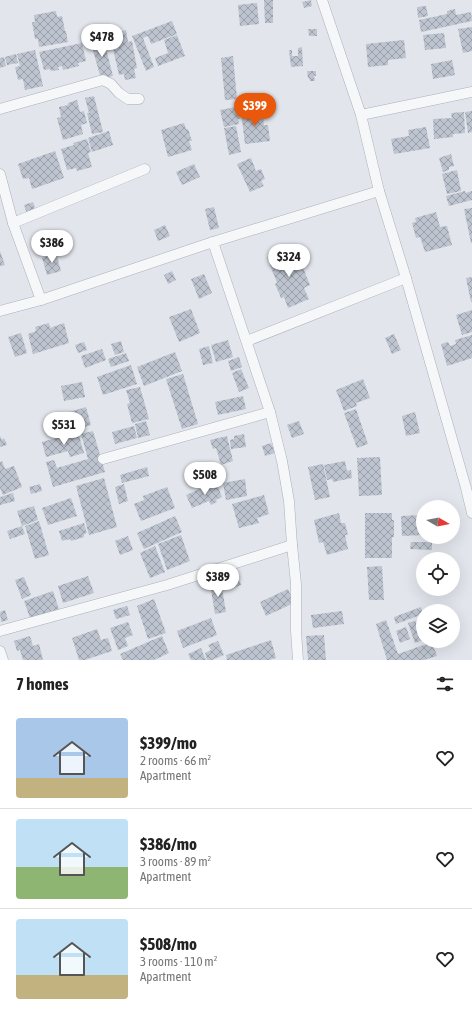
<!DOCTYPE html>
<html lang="en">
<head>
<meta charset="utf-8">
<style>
	:root { --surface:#fff; --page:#f6f6f6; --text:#222; --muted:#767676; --line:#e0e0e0; --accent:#ea580c }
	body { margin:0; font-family:"Asap Condensed",sans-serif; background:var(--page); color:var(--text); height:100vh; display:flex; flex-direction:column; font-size:15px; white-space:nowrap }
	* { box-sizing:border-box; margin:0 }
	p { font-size:13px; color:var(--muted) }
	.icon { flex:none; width:22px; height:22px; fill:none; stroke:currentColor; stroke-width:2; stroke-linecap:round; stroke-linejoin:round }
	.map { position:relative; height:660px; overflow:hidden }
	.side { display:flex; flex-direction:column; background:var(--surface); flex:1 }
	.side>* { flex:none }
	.needle { width:26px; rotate:99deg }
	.tools { position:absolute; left:416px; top:500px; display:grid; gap:8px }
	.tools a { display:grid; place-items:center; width:44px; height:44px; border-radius:50%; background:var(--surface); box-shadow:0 4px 16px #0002; font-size:20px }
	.price { position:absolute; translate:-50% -34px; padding:0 9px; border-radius:14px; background:#fff; color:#222; font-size:13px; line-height:26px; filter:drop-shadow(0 1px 2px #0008) }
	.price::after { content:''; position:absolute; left:50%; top:24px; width:12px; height:9px; margin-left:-6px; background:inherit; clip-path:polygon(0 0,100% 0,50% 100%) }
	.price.selected { background:var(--accent); color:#fff }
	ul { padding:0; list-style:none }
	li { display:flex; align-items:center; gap:12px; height:100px; padding:0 16px }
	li+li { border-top:1px solid var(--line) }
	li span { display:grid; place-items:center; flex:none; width:112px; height:80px; border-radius:4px; color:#555 }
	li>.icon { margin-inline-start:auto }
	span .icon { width:48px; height:48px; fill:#fffc; stroke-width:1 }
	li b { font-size:17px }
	h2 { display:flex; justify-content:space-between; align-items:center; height:48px; padding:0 16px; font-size:17px }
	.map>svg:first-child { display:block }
	.building { fill:url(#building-cross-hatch) }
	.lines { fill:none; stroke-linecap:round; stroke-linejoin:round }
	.street-casing { stroke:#aab0ba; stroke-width:11 }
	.street { stroke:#f5f7f9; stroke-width:10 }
</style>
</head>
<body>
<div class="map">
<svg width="472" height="660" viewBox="0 0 472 660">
	<defs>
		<pattern id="building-cross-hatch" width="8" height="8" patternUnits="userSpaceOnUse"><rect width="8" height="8" fill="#bec4cf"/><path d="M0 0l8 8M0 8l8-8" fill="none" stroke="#9aa0aa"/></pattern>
	</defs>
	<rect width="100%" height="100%" fill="#e2e6ec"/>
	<g class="building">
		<path d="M264 0H273V23H265Z"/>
		<path d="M311 0 312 6 304 8 302 2Z"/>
		<path d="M257 3 259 24 240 26 238 5Z"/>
		<path d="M426 6 428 16 418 18 417 7Z"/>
		<path d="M455 9 456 15 471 12 472 21 421 32 419 20 447 14V11Z"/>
		<path d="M56 11 57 17 62 16 65 31H66L68 42 39 47 38 39H35L32 22H35L34 15Z"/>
		<path d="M172 21 177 34 151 44 148 36 143 38 154 67 146 71 132 36Z"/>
		<path d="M472 27V51L463 53 458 29Z"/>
		<path d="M308 29H317V36H309Z"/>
		<path d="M126 30 128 42 132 41 137 68 134 69 136 78 125 80 124 74 119 75 113 49H117L114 33Z"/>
		<path d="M444 33 446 48 425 50 423 35Z"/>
		<path d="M177 35 185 56 158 66 155 58 168 53 164 40Z"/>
		<path d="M103 37 113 76 101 79 90 40Z"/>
		<path d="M404 40 406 58 388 60V65L368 67 366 44Z"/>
		<path d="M82 43 86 61 78 63 79 66 63 70 62 66 58 67 59 70 51 71 50 69 44 70 39 52Z"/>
		<path d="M302 47 303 66 291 67 289 50H292V56H298V48Z"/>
		<path d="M35 50 43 86 25 90 23 79 18 80 15 67 20 66 17 54Z"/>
		<path d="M16 54 18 63 7 65 5 57Z"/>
		<path d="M233 56 237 99 225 100 221 58Z"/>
		<path d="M4 57 6 66 0 68V58Z"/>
		<path d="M452 60 455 75 433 79 431 64Z"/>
		<path d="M307 71H316V76H314L315 81H310L309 78H308Z"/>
		<path d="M94 96 103 132 92 134 87 113H89L85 98Z"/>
		<path d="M77 100 80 112 84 111 87 123 81 125 83 134 63 140 57 118 61 117 59 107 68 105V103Z"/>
		<path d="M236 107V110L238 109 240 119H238L239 124 224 127 220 110Z"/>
		<path d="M262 109 264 125H268L270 141 245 144 241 112Z"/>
		<path d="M472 111V132L468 133 465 112Z"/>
		<path d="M464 112 465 133 453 134V137L434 139 433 119 452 118 451 113Z"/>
		<path d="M184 123 186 129H188L192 141H189L192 150 168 157 161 130Z"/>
		<path d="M236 126 241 152 229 155 224 128Z"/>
		<path d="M426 127 430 148 394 154 391 139 409 136 408 130Z"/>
		<path d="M109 131 113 145 92 152 88 138Z"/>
		<path d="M87 139 91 152 88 153 92 167 77 171 76 168 67 170 61 149 74 145 73 143Z"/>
		<path d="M55 151 64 178 32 189 29 178 23 179 18 164Z"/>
		<path d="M451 154 454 166 449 167V170L443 172 439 158Z"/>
		<path d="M251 158 256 171 261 169 265 179 261 181 264 186 250 192 237 164Z"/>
		<path d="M194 164 200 177 182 185 176 172Z"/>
		<path d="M457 170 461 191 447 194 442 174Z"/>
		<path d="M465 191V193L472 191V200L449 206 446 196Z"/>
		<path d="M33 202 36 211 27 214 24 205Z"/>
		<path d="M214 207 219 228 210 230 205 209Z"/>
		<path d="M472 208V243H471L464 209Z"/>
		<path d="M436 212 440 227 447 226 452 245 425 252 420 237 416 238 412 223 416 222 415 218Z"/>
		<path d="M165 225 170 236 158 241 154 230Z"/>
		<path d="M54 237 57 248 54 249 55 252 48 254 47 251 44 252 40 241Z"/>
		<path d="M287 248 293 261 299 258 310 285 304 288 309 299 288 308 284 297 281 298 275 284 277 283 267 257Z"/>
		<path d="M0 251 5 265 0 266Z"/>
		<path d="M56 253 61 271 47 275 42 258Z"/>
		<path d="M172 271 176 280 168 284 164 275Z"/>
		<path d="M204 274 212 293 199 299 191 279Z"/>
		<path d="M472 277V302H471L466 278Z"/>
		<path d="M191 309 200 333 179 342 169 317Z"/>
		<path d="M472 310V332L462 335 456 315Z"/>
		<path d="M49 323 50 328 64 323 69 343 33 354 28 334 36 331 35 327Z"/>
		<path d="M21 333 27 353 15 357 8 337Z"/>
		<path d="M394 334 401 350 392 354 385 338Z"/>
		<path d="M472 335V358L447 366 441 344 448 342 450 346 456 344 455 340Z"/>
		<path d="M228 340 233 357 216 362 211 345Z"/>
		<path d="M121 341 124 352 115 355 111 344Z"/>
		<path d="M84 342 87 350 78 353 75 345Z"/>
		<path d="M209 346 213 363 203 365 199 349Z"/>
		<path d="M102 349 106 360 85 368 81 356Z"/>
		<path d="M175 352 182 371 144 386 137 367Z"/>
		<path d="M126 353 129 361 111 367 108 359Z"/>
		<path d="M239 357 242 367 231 371 228 361Z"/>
		<path d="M131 365 137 384 103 395 97 377Z"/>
		<path d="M241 369 249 388 239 392 232 373Z"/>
		<path d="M183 374 198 424 182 429 166 379Z"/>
		<path d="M363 379 370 398 356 403 357 406 344 411 336 390Z"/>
		<path d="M82 382 85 397 64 401 61 386Z"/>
		<path d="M140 387 149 419 132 423 127 404 130 403 126 390Z"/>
		<path d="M243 396 246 409 218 415 215 402Z"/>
		<path d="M86 407 91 425 62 434 56 416Z"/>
		<path d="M356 409 368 444 357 448 344 413Z"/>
		<path d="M415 412 420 433 406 436 402 416Z"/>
		<path d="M146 421 150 435 138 438 135 424Z"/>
		<path d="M299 421 304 434 292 438 287 425Z"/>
		<path d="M134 426 137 438 115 444 112 432Z"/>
		<path d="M93 431 105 472 53 487 46 462 54 460 57 468 88 459 81 434Z"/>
		<path d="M78 432 84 453 70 457 68 451 46 457 42 442Z"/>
		<path d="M244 434 246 447 231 449 230 440 234 439V436Z"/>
		<path d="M0 436 2 440 4 438 7 445 0 447Z"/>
		<path d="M227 436 233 461 221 465 216 448 213 449 210 440Z"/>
		<path d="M271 443 275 453 265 456 262 446Z"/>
		<path d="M380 457 382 495 359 496 357 458Z"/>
		<path d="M2 461 5 469 14 466 22 487 3 495 0 488V462Z"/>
		<path d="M345 461 347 471 351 470 352 478 333 482 332 479 327 480 324 465Z"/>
		<path d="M323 464 330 497 315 500 308 467Z"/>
		<path d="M147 467 149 476 122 483 120 475Z"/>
		<path d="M104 478 117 527 89 535 76 486Z"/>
		<path d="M245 479 247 496 226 500 223 483Z"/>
		<path d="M216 482 222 497 216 500 217 502 211 505 209 501 192 508 186 495Z"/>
		<path d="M40 484 42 491 31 494 29 487Z"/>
		<path d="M124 484 128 501 119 504 115 487Z"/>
		<path d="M167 487 175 508 141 521 134 504 144 500 143 496Z"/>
		<path d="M13 493 15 501 0 505V497Z"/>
		<path d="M264 495 269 514 257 518 259 523 239 528 232 504Z"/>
		<path d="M71 498 77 516 48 525 42 508Z"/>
		<path d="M34 506 38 520 22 526 17 511Z"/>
		<path d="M339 513 341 523H345L348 535H345L348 549 327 555 323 542 319 543 314 520Z"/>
		<path d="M365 513H392V520H394V537H392V558H365Z"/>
		<path d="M423 515V535L402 536 401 516Z"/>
		<path d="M175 516 182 532 144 549 137 533Z"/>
		<path d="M39 521 49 555 35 559 25 526Z"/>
		<path d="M84 523 87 533 84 534V537L71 541 70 539 62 541 59 531Z"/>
		<path d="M22 526 25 534 10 539 7 531Z"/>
		<path d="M181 535 190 561 167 570 158 544Z"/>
		<path d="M128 536 133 550 120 555 115 541Z"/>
		<path d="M411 542H432V550L410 549Z"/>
		<path d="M155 546 165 572 150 578 140 553Z"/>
		<path d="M382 566 384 600H369L367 567Z"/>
		<path d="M236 572 241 585 231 589 226 576Z"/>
		<path d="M88 576 94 593 63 603 58 586Z"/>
		<path d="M24 577 31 595 22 599 15 580Z"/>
		<path d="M221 582 226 612 215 614 210 584Z"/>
		<path d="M288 589 294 603 266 616 260 602Z"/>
		<path d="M53 591 59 609 30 618 24 601Z"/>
		<path d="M154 599 166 633 148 639 137 606Z"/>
		<path d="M127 606 130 615 116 619 113 610Z"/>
		<path d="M421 607 423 614 396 624 394 617Z"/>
		<path d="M5 610 8 620 1 622 0 612Z"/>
		<path d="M342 611 344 624 313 628 311 615Z"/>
		<path d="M211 618 217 635 183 648 177 631Z"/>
		<path d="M423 619V640L415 643 408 623Z"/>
		<path d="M386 620 398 654 432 642 437 656 424 660H387L376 624Z"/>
		<path d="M128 622 133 635 125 638 128 646 118 650 110 628Z"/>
		<path d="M406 627 410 639 400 643 396 631Z"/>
		<path d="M97 629 101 640 108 638 112 651 85 660H79L72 638Z"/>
		<path d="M324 635 326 660H308L306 636Z"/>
		<path d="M30 636 33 646 39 644 43 660H23L20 650 17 651 14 641Z"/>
		<path d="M162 636 169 653 154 660H123L120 654Z"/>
		<path d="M271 640 276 658 269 660H227L226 655Z"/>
		<path d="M218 641 224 655 212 660H207L205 653 211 650 208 645Z"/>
		<path d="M201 648 206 660H191L188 654Z"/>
	</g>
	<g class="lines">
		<defs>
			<g id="street">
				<path d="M322 0 361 115 379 191 406 278 466 488 472 513"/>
				<path d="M0 109 103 80 111 84 119 93 128 99H139"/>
				<path d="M361 115 472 92"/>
				<path d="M0 174 13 223 41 300"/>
				<path d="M13 223 145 169"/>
				<path d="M213 242 270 412 282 461 289 501 292 545 296 584V631L298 660"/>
				<path d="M0 311 41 300 213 242 379 191"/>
				<path d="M247 341 406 278"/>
				<path d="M103 459 270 412"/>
				<path d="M0 631 167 585 292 545"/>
				<path d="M0 651 3 660"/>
			</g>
		</defs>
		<use href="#street" class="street-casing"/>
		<use href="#street" class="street"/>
	</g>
</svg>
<div class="tools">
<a><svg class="needle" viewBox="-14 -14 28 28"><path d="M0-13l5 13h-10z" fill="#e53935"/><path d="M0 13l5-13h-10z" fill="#767676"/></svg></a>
<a><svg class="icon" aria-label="locate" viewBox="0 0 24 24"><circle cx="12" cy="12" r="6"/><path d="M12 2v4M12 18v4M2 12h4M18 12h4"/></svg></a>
<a><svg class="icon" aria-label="layers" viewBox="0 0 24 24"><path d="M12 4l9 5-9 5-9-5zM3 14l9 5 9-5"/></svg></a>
</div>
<b class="price" style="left:102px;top:58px">$478</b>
<b class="price selected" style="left:255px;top:127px">$399</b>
<b class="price" style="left:52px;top:264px">$386</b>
<b class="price" style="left:289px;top:278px">$324</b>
<b class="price" style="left:64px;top:446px">$531</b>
<b class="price" style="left:205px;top:496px">$508</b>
<b class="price" style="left:218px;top:598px">$389</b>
</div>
<section class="side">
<h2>7 homes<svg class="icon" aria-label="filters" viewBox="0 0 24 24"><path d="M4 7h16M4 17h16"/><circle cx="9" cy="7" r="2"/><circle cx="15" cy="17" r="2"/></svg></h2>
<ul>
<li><span style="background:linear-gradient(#a9c7e8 75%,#c2b280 0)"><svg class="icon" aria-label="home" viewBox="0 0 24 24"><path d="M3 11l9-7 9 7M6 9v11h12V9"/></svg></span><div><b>$399/mo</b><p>2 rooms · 66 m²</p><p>Apartment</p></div><svg class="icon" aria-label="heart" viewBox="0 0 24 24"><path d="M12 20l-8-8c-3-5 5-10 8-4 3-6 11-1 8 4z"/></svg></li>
<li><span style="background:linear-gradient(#bfe0f5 60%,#8fb573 0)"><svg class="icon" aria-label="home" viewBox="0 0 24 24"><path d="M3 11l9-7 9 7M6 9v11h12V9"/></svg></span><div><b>$386/mo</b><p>3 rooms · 89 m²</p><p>Apartment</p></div><svg class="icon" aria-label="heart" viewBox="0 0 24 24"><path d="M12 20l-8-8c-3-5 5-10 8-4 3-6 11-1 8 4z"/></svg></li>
<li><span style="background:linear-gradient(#bfe0f5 70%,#c2b280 0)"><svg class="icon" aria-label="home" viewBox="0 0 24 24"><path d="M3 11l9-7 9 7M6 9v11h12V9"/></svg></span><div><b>$508/mo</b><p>3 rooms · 110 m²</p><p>Apartment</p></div><svg class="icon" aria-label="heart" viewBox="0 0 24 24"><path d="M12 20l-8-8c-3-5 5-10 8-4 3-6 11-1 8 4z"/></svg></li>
</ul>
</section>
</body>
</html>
